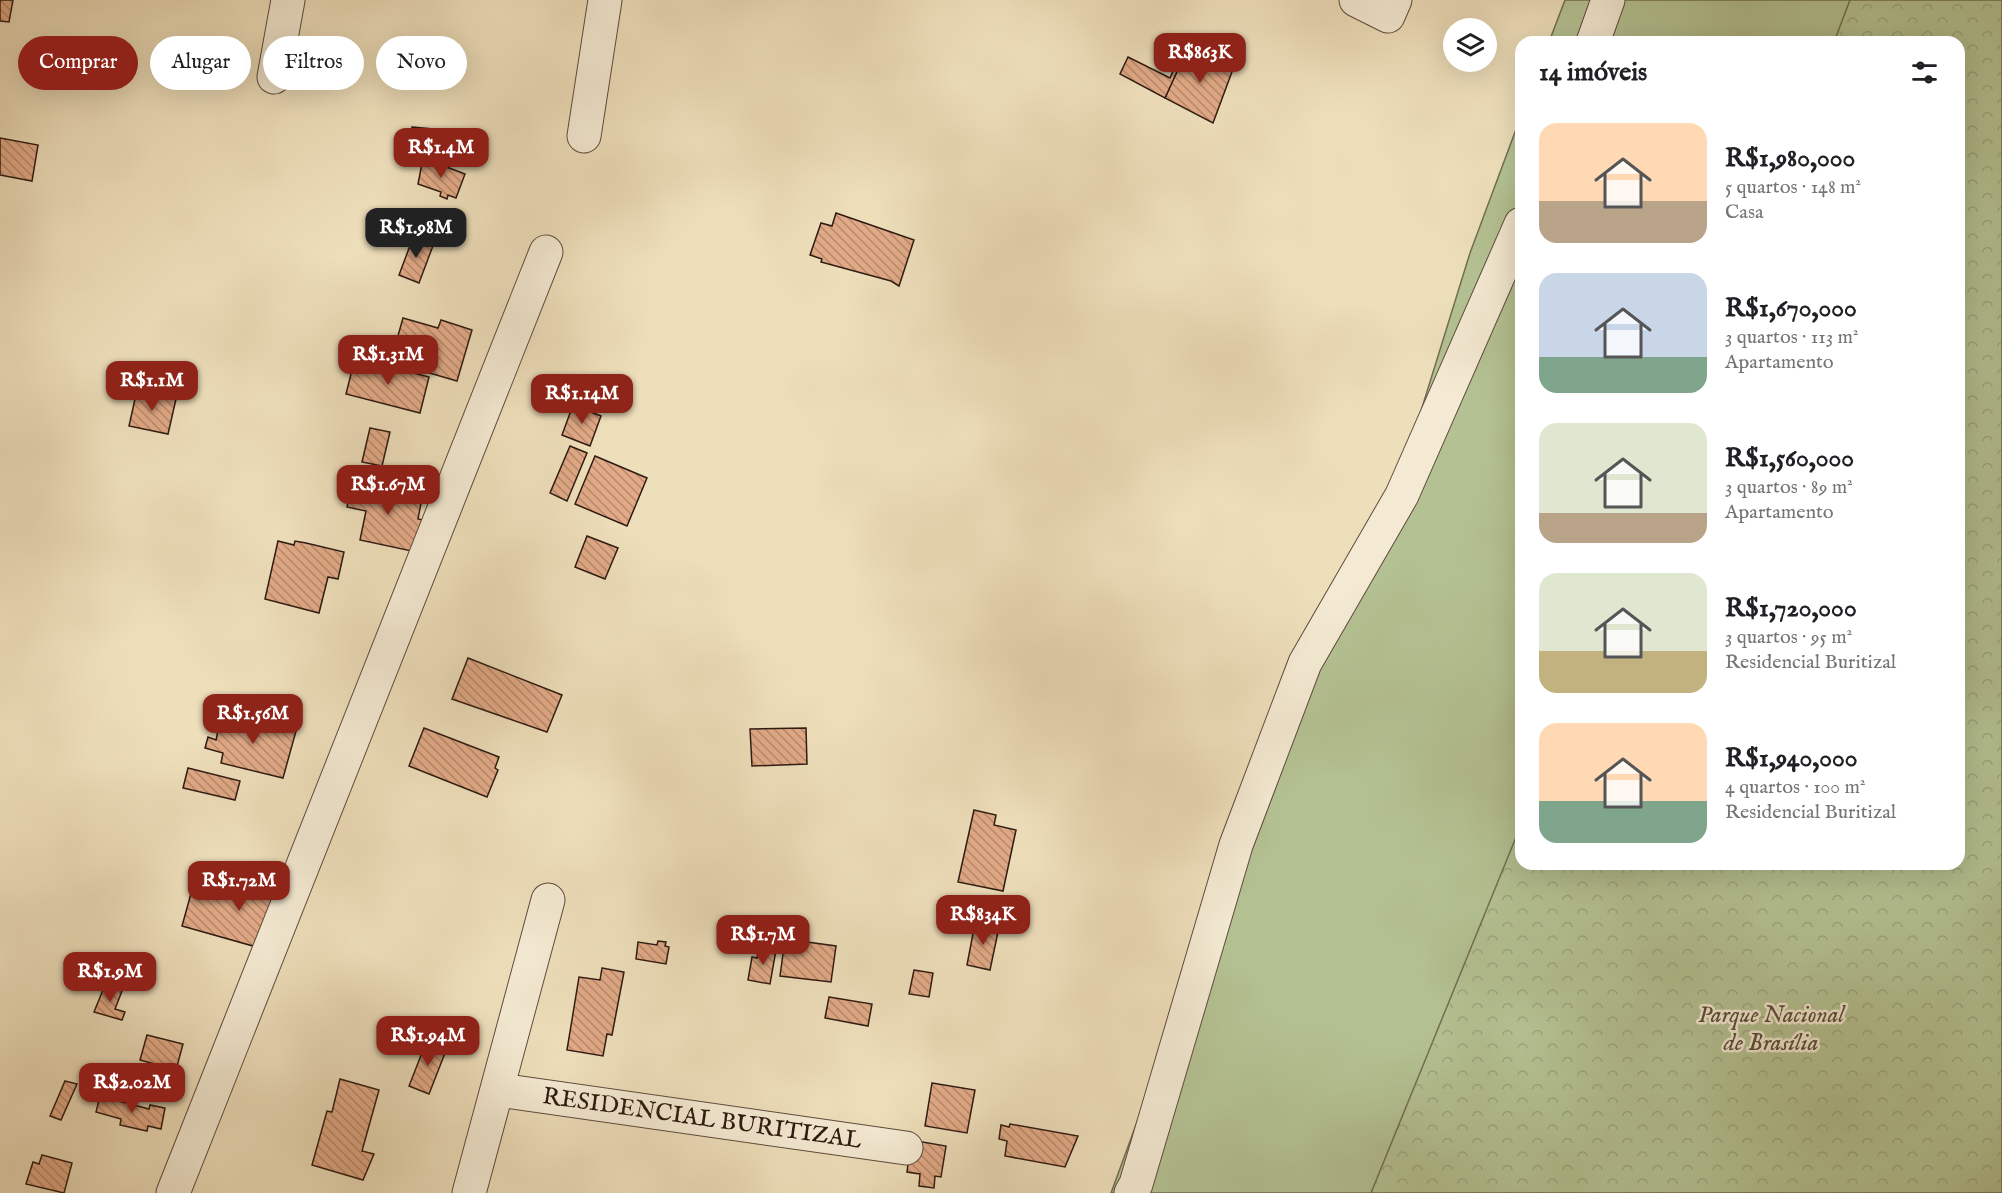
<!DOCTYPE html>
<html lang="pt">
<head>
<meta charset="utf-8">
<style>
	:root { --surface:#fff; --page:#f2f2f2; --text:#202124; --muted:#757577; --accent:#8f2418 }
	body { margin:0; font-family:"IM FELL English",serif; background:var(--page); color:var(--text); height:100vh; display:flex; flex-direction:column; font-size:22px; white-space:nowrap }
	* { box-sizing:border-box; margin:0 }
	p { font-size:20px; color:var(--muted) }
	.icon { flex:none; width:33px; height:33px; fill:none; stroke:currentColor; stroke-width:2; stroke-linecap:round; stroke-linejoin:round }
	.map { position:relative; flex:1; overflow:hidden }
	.details { position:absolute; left:1515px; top:36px; width:450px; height:834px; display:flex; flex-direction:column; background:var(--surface); border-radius:18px; box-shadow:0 6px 24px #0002 }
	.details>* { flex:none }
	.banner { position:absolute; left:18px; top:36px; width:570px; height:54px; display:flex; gap:12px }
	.tools { position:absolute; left:1443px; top:18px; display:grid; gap:12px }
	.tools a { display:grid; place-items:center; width:54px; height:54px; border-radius:50%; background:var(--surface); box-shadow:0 6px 24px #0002; font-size:30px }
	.price { position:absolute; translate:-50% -51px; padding:0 14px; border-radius:12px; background:var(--accent); color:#fff; font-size:20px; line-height:39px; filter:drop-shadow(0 2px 3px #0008) }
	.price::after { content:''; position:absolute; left:50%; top:36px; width:18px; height:14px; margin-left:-9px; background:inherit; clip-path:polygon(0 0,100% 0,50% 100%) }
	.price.selected { background:#222; color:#fff }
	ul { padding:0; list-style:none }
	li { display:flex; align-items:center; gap:18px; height:150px; padding:0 24px }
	li span { display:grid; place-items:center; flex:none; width:168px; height:120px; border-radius:18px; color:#555 }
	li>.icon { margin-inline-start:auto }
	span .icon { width:72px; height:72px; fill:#fffc; stroke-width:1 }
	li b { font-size:26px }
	h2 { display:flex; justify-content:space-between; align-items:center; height:72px; padding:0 24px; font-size:26px }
	.tag { padding:0 21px; border-radius:27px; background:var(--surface); box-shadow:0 6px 24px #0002; font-size:21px; line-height:54px }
	.tag.selected { background:var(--accent); color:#fff }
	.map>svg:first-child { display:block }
	.grass { fill:#b4c293; stroke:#716e52; stroke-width:1.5 }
	.park { fill:url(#park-crowns); stroke:#716e52; stroke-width:1.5 }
	.building { fill:url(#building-back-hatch); stroke:#2e1a11; stroke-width:1.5 }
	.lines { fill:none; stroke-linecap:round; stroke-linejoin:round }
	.minor-casing { stroke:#5e4b3c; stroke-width:35 }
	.minor { stroke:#f4ead3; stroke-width:33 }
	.labels { text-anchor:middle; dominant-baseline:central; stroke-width:5; stroke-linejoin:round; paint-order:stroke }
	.park-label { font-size:24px; font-style:italic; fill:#564c38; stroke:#f4ead3 }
	.street-label { font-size:24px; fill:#2e1a11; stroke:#f4ead3 }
</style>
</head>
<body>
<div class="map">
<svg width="2002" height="1193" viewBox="0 0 2002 1193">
	<defs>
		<pattern id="park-crowns" width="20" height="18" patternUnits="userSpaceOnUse" patternTransform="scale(1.5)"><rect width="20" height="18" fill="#b4c293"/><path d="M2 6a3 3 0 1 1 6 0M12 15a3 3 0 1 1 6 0" fill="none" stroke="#9ba67e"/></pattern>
		<pattern id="building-back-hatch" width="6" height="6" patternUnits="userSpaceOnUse" patternTransform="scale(1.5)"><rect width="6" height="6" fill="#e2aa87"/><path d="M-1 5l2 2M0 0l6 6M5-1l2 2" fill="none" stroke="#b88a6d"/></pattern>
	</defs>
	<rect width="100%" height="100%" fill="#eedfbb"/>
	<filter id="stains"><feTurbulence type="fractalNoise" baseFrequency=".00333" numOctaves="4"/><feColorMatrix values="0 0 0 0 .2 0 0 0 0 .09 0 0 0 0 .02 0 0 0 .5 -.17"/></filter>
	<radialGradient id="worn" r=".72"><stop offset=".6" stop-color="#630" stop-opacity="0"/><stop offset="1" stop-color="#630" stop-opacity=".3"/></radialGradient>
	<path class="grass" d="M1565 0H2002V1193H1111L1191 975 1398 485 1470 253 1521 116V864H1959V42H1549Z"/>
	<path class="park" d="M1850 0H2002V1193H1371L1521 825V864H1959V42H1834Z"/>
	<g class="building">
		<path d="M0 0H13L9 22 0 21Z"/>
		<path d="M1188 46 1233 69 1213 123 1165 98Z"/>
		<path d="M1128 57 1170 78 1176 64 1180 65 1165 98 1120 74Z"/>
		<path d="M412 127 433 129 429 159 409 150Z"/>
		<path d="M0 138 38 145 32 181 0 175Z"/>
		<path d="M423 158 465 174 456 198 448 195 447 199 440 196 441 192 418 184Z"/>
		<path d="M836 213 914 240 899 286 891 281 821 262 822 259 810 255 821 223 832 226Z"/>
		<path d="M418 224 439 232 434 243 414 235Z"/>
		<path d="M414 235 434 243 419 283 399 275Z"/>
		<path d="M403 318 438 328 441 320 472 330 457 381 426 372 427 368 392 357Z"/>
		<path d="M355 358 429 377 420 413 346 394Z"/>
		<path d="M137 390 176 399 168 434 129 426Z"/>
		<path d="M573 405 601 416 590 446 562 435Z"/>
		<path d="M370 428 390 432 382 466 362 462Z"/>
		<path d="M570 446 587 453 567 501 550 493Z"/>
		<path d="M595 456 647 478 627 526 575 504Z"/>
		<path d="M353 479 389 487 387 492 422 498 418 519 428 521 416 552 360 540 366 511 347 507Z"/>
		<path d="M587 536 618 548 605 579 575 567Z"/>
		<path d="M278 541 294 545 295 541 306 543 344 552 338 579 328 577 319 613 265 599Z"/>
		<path d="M468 658 562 695 547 732 452 699Z"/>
		<path d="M222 712 296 731 283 778 221 763 223 753 205 748 208 737 216 740Z"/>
		<path d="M424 728 499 757 495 768 498 770 487 797 409 766Z"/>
		<path d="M806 728 807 764 752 766 750 729Z"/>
		<path d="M188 768 240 781 235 800 183 788Z"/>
		<path d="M974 810 996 815 994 825 1016 830 1003 891 958 882Z"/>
		<path d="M216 875 296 898 267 950 182 926 192 890 209 898Z"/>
		<path d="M975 923 999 927 990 970 967 965Z"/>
		<path d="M785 939 836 946 831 982 780 976Z"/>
		<path d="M658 941 666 942 665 946 669 947 666 964 636 959 638 942 657 945Z"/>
		<path d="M759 947 776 950 770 984 748 980 752 957 757 958Z"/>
		<path d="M602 968 624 972 612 1035 607 1034 603 1056 567 1050 579 977 600 980Z"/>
		<path d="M914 970 933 973 929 997 909 994Z"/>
		<path d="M105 985 122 991 115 1009 125 1012 122 1020 94 1012Z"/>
		<path d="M829 997 872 1004 868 1026 825 1018Z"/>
		<path d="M147 1035 183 1044 176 1070 140 1060Z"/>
		<path d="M427 1040 447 1048 429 1094 409 1086Z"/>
		<path d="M340 1079 379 1090 362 1151 374 1154 363 1180 312 1165 327 1111 332 1112Z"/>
		<path d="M65 1081 77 1084 61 1120 50 1116Z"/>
		<path d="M932 1083 975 1090 967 1133 925 1126Z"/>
		<path d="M100 1096 149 1109 150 1105 165 1108 161 1129 148 1126 147 1131 120 1125 121 1119 96 1112Z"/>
		<path d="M1010 1124 1078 1136 1065 1167 1005 1156 1007 1141 999 1139 1001 1125 1009 1127Z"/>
		<path d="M911 1140 946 1146 941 1177 935 1176 934 1188 919 1186 920 1174 907 1172Z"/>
		<path d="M42 1155 72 1163 64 1193 26 1184 33 1162 39 1164Z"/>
	</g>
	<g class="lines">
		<defs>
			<g id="minor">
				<path d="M1356 0 1388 16 1395 0"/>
				<path d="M1593 42 1608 0"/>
				<path d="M274 77 288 0"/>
				<path d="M584 136 605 0"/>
				<path d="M499 1090 906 1148"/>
				<path d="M173 1193 546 252"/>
				<path d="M469 1193 548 900"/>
				<path d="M1131 1193 1136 1184 1236 845 1305 663 1402 495 1521 224"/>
			</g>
		</defs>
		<use href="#minor" class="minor-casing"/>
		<use href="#minor" class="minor"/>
	</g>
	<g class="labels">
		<g class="park-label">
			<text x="1771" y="1015">Parque Nacional<tspan x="1771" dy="28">de Brasília</tspan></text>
		</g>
		<g class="street-label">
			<text transform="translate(702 1119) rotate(8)">RESIDENCIAL BURITIZAL</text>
		</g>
	</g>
	<rect width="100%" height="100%" filter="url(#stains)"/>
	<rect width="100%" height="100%" fill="url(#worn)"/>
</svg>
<div class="tools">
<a><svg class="icon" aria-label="layers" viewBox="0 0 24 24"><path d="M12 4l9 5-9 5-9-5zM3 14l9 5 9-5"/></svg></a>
</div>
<b class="price" style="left:1200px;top:84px">R$863K</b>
<b class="price" style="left:441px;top:179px">R$1.4M</b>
<b class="price selected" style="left:416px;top:259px">R$1.98M</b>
<b class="price" style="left:388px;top:386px">R$1.31M</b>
<b class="price" style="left:152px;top:412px">R$1.1M</b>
<b class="price" style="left:582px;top:425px">R$1.14M</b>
<b class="price" style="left:388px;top:516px">R$1.67M</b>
<b class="price" style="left:253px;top:745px">R$1.56M</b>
<b class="price" style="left:239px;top:912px">R$1.72M</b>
<b class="price" style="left:983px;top:946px">R$834K</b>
<b class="price" style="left:763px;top:966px">R$1.7M</b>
<b class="price" style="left:110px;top:1003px">R$1.9M</b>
<b class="price" style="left:428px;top:1067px">R$1.94M</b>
<b class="price" style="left:132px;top:1114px">R$2.02M</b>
<div class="banner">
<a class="tag selected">Comprar</a>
<a class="tag">Alugar</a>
<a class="tag">Filtros</a>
<a class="tag">Novo</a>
</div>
<section class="details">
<h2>14 imóveis<svg class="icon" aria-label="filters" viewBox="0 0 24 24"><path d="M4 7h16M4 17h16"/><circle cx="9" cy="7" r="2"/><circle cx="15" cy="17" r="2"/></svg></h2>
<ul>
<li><span style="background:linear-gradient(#ffd9b3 65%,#b9a48a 0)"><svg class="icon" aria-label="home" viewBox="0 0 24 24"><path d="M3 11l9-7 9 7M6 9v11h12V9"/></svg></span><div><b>R$1,980,000</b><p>5 quartos · 148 m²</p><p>Casa</p></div></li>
<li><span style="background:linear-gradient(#c9d6e8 70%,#7fa58c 0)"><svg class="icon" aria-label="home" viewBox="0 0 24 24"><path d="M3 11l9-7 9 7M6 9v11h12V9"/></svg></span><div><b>R$1,670,000</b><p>3 quartos · 113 m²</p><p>Apartamento</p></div></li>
<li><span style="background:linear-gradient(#dfe7d0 75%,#b9a48a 0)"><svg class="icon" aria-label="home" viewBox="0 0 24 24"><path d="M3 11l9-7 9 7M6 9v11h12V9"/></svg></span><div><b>R$1,560,000</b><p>3 quartos · 89 m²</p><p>Apartamento</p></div></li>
<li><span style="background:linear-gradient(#dfe7d0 65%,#c2b280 0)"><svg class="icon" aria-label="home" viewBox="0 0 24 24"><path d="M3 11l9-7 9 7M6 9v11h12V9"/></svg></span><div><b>R$1,720,000</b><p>3 quartos · 95 m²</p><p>Residencial Buritizal</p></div></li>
<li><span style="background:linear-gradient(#ffd9b3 65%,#7fa58c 0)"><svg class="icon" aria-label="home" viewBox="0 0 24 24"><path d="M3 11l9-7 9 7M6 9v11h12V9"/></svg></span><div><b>R$1,940,000</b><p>4 quartos · 100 m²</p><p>Residencial Buritizal</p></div></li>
</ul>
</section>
</div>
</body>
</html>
